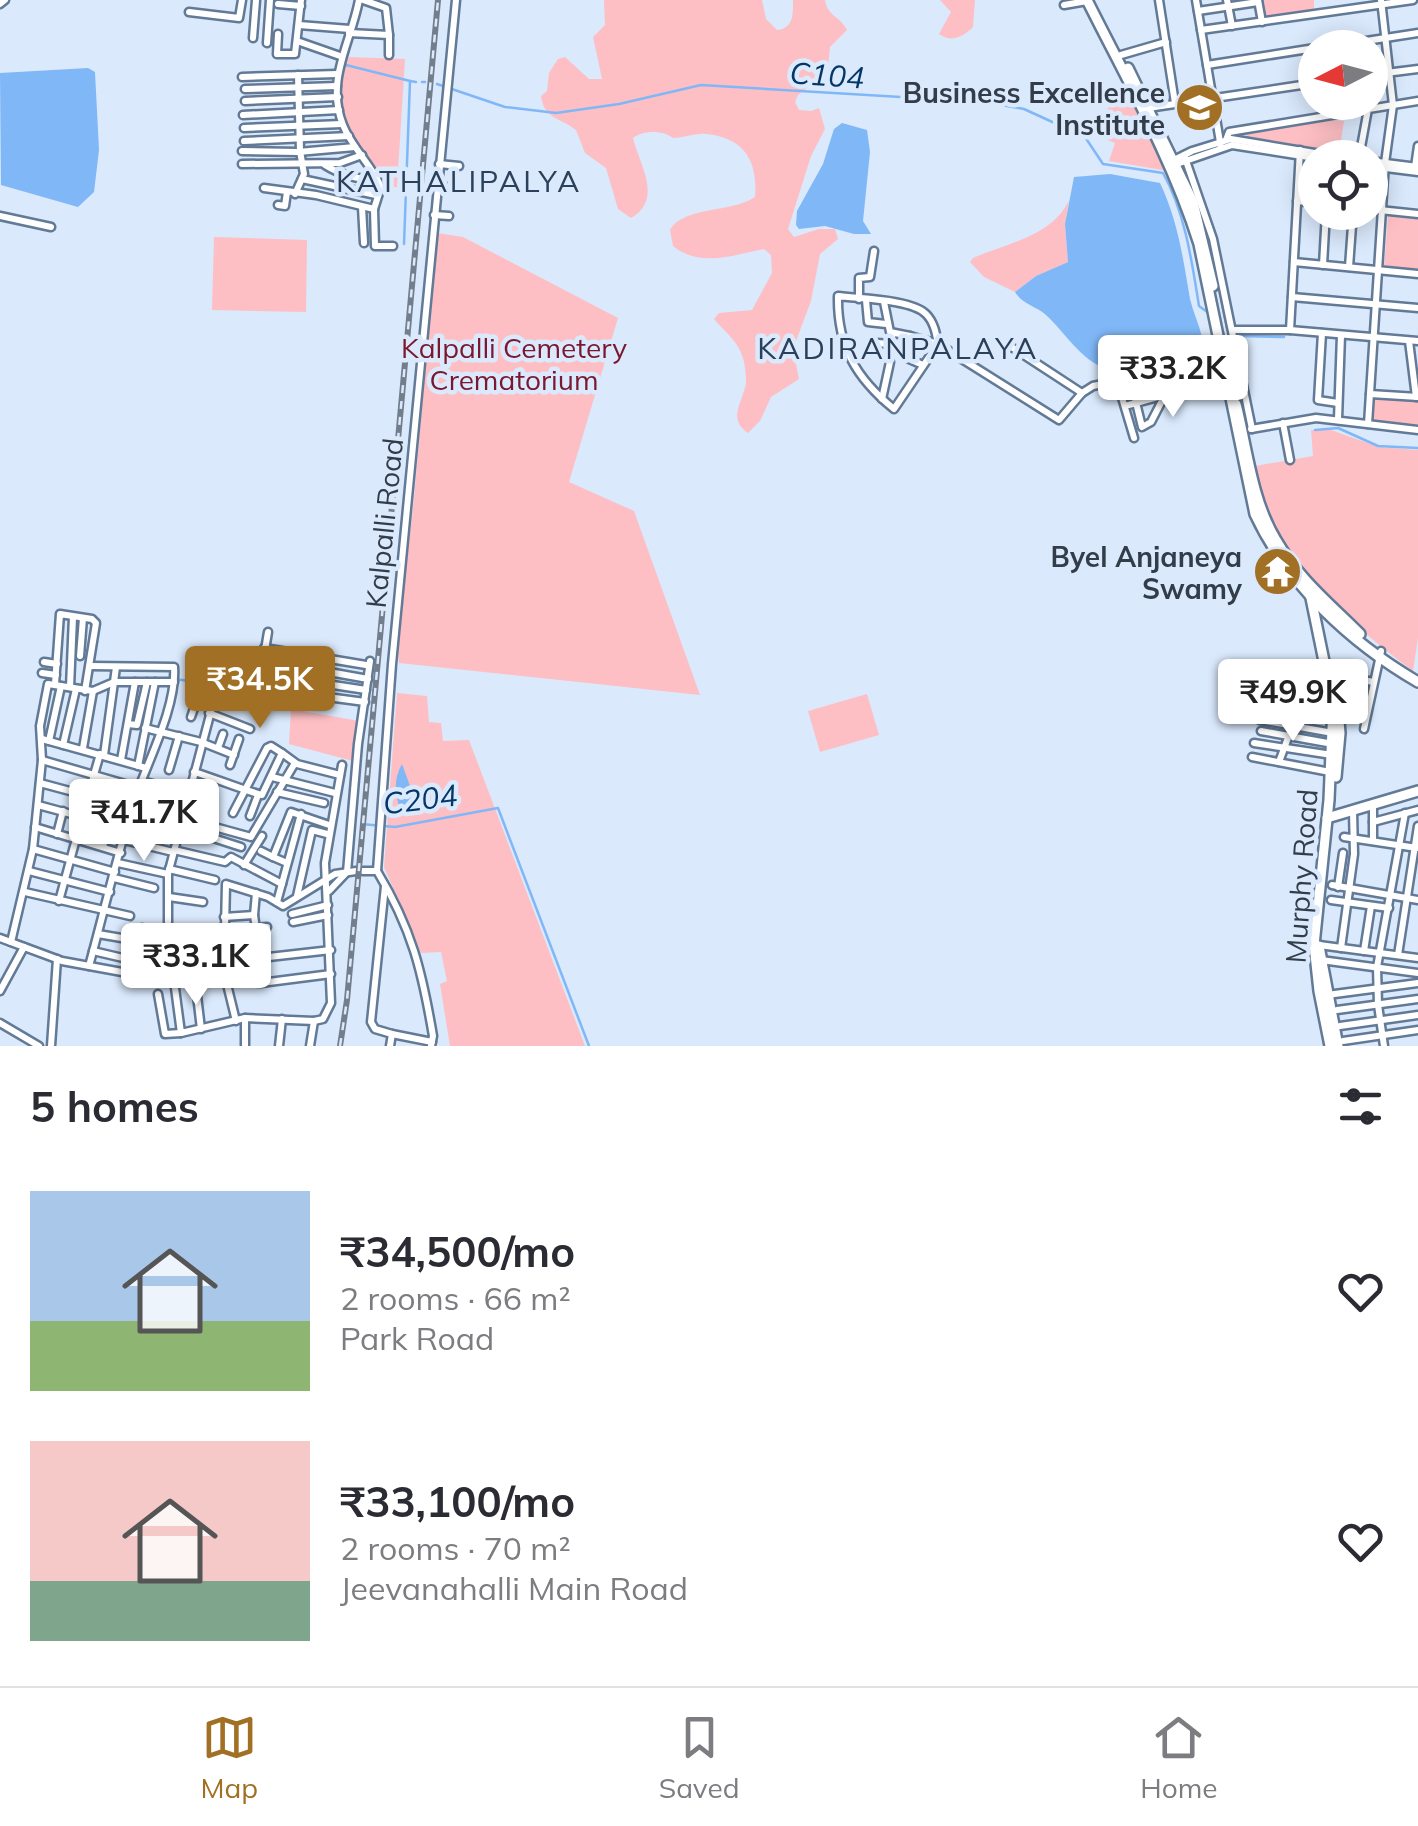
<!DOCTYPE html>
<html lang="en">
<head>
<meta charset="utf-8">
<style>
	:root { --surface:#fff; --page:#f2f2f3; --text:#2b2b33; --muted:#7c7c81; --line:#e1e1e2; --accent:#a17025 }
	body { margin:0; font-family:Mulish,sans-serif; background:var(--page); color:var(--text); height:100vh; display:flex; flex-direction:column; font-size:38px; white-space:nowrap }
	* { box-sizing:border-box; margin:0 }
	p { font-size:32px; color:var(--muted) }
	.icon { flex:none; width:55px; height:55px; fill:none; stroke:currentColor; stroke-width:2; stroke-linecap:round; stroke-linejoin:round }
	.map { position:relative; height:1046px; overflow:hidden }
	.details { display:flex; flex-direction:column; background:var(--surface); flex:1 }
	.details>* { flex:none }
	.needle { width:65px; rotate:264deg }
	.controls { position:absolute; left:1298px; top:30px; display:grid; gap:20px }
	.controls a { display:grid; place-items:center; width:90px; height:90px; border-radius:50%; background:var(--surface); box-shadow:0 5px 25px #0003; font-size:50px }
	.price { position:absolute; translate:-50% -85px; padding:0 22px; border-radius:10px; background:#fff; color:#222; font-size:32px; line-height:65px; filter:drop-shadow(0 2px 5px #0008) }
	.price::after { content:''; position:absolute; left:50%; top:60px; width:30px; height:22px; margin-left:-15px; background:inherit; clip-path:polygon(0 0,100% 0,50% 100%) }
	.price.on { background:var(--accent); color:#fff }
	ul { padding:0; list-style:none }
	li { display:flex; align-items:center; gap:30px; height:250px; padding:0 30px }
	li span { display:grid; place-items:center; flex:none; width:280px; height:200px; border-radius:0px; color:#555 }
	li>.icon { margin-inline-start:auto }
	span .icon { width:120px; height:120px; fill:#fffc; stroke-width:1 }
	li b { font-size:42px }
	h2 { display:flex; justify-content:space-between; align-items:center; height:120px; padding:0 30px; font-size:42px }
	.menu { display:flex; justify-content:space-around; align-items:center; height:140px; border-top:2px solid var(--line); background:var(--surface); font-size:28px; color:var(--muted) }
	.menu a { display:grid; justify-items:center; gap:5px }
	.menu .on { color:var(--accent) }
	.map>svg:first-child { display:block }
	.green { fill:#fdbfc4 }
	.water { fill:#80b7f7 }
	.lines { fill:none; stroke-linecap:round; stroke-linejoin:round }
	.stream { stroke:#80b7f7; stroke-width:2.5 }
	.minor-casing { stroke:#627a96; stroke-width:11 }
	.major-casing { stroke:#627a96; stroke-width:14 }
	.minor { stroke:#fff; stroke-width:6 }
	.major { stroke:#fff; stroke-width:9 }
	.rail-casing { stroke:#727e8c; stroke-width:6 }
	.rail { stroke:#dae9fc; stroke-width:2.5; stroke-dasharray:8; stroke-linecap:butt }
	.labels { text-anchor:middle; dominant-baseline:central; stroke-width:9; stroke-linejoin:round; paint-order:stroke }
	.poi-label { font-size:28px; font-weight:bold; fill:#333d49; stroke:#dae9fc; text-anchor:end }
	.park-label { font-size:28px; fill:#7b172e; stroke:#dae9fc }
	.street-label { font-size:28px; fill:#333d49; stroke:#dae9fc }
	.water-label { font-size:30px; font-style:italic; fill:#043668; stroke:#dae9fc }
	.neighbourhood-label { font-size:30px; letter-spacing:2.5px; fill:#2b4059; stroke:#dae9fc }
</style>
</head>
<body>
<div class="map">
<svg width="1418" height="1046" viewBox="0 0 1418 1046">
	<rect width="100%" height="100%" fill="#dae9fc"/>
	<g class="green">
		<path d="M604 0H762L766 19 777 30C794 28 793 14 793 0H825C827 16 841 17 847 30L830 47 828 67 824 74 798 95 795 102 799 110 811 111 819 108 825 129 811 156 788 229 794 237 819 229H835L838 239 820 254 811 301 793 349 799 379 771 397 760 421 748 433C726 418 744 401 746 382 746 375 745 365 743 358 738 341 725 332 714 319L719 313 752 310 772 273 771 255 764 249C733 255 700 268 673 246L670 230C683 206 732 213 755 197 758 160 744 138 706 134 695 133 684 138 673 138 663 130 643 130 633 138 639 164 664 199 631 218L618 209 606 168 585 153 576 130C561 118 544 119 541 96L547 91 549 73 558 59 565 57 589 79H602L593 37 605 25Z"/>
		<path d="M940 0H975L973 27C963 37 951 43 939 34L951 12Z"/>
		<path d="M1262 0H1314V10L1265 17Z"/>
		<path d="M349 57 405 59 397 187H383C356 141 329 112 349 57Z"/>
		<path d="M1126 93 1168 171 1109 161 1115 143 1096 135 1107 109Z"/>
		<path d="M1336 120 1344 121 1339 153 1246 140 1247 132Z"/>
		<path d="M1069 200 1065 225 1068 262 1036 276 1015 292 984 277 970 262 973 258C1005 244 1053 236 1069 200Z"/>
		<path d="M1388 216 1418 219V270L1384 268Z"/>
		<path d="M437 233 463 237 618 318 569 482 634 511 700 695 399 663 397 645 414 499Z"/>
		<path d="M214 237 307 240 306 312 212 310Z"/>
		<path d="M1374 399 1418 401V426L1373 420Z"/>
		<path d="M1311 430H1331L1379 447 1418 450V638L1413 671C1367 636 1316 596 1284 547 1268 522 1262 494 1255 466L1313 456Z"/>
		<path d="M397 693 427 696 429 722 441 723 443 741 469 740 585 1046H450L440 984 447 981 441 952 421 953 384 867Z"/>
		<path d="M867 694 879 735 820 752 808 711Z"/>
		<path d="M291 709 359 721 353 761 289 744Z"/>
	</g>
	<g class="water">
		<path d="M88 68 95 72 99 150 94 192 78 207 1 185 0 73Z"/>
		<path d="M842 123 867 130 870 152 863 221 871 234H854L825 226 799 229 796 225 797 211 823 164 834 129Z"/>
		<path d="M1110 174 1160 183C1178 221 1183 258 1190 299 1193 312 1199 324 1202 337L1197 349 1187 354 1175 351 1163 358 1142 354C1129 360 1121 373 1106 368 1082 362 1064 331 1046 315 1036 306 1023 305 1015 292L1036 276 1068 262 1065 224 1074 177Z"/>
		<path d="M402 764 417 805 409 812 400 810C395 793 393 780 402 764Z"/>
	</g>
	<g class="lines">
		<g class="stream">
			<path d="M346 65 410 81"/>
			<path d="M422 82H425"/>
			<path d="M437 84 505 107 556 113 619 104 701 85 985 102 1024 109 1085 137 1103 164 1163 173C1185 212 1192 262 1199 306L1210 314"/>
			<path d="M1208 233 1227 328"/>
			<path d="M404 244 410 81 416 82"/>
			<path d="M1238 336 1284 337"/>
			<path d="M1229 337H1230"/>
			<path d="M1315 430 1338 428 1378 446 1418 448"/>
			<path d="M174 679 206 683 220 690"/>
			<path d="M227 693 242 700"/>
			<path d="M361 824 395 827 498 808 589 1046"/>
		</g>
		<defs>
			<g id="minor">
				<path d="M359 0C351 43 325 80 343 125 352 148 371 164 381 187L374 209"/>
				<path d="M1159 0 1175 103"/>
				<path d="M1196 0 1221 148"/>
				<path d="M1227 0 1232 26"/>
				<path d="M1258 0 1262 22"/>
				<path d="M0 4 5 0"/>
				<path d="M278 4 301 6"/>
				<path d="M1064 5 1087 1"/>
				<path d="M1198 11 1258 2"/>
				<path d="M189 12 239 18 242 0"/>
				<path d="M299 25 350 29"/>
				<path d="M1201 30 1413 0"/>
				<path d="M349 33 389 35 386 8 363 0"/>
				<path d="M278 34 277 54H295L301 0"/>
				<path d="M389 35V55"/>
				<path d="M253 38 256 0"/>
				<path d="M297 41 340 56"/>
				<path d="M267 43 270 0"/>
				<path d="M1321 48 1418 33"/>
				<path d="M1121 55 1166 42"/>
				<path d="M1207 65 1315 48"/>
				<path d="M1370 75 1418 69"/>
				<path d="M242 77 337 74"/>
				<path d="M245 89 337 86"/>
				<path d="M245 101 338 97"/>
				<path d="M1148 108 1315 83"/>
				<path d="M243 115 339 110"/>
				<path d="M244 128 342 124"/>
				<path d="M1226 140 1229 132 1418 101"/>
				<path d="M244 141 349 136"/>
				<path d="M242 151 298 152 355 147"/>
				<path d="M1184 155 1213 239 1252 429"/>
				<path d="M1359 158 1368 109"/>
				<path d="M1172 161 1192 151 1231 139 1345 158"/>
				<path d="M1370 161 1418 167"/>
				<path d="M242 164 340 163 362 155"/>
				<path d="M439 164 459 166"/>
				<path d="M325 165C339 174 361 181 377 179"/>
				<path d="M1171 166 1232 145 1315 158"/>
				<path d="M1370 166 1418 172"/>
				<path d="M1415 167 1418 146"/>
				<path d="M302 179 376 195"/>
				<path d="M436 186 454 188"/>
				<path d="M264 188 316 195 374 209 375 246H393"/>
				<path d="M295 194 304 174 300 151 298 75"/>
				<path d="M1297 201 1315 203"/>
				<path d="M278 205 285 206 287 192"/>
				<path d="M362 207 364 243"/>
				<path d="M1370 209 1418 214"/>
				<path d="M434 215 449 216"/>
				<path d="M0 216 51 227"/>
				<path d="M1294 262 1418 274"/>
				<path d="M1323 265 1326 212"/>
				<path d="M1349 267 1353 212"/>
				<path d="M1292 297 1418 308"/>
				<path d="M859 299V278L870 277 874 251"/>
				<path d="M866 300 868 322 886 324"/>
				<path d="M884 302 890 332 910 336 909 359 923 365"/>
				<path d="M1233 330H1290L1418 341"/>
				<path d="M1290 330 1300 150"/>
				<path d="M1322 333 1318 400 1338 403"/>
				<path d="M910 336 938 344 894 409C856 378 837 346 838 296 859 299 911 299 926 314 934 322 936 333 938 344L1059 420 1082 393 1093 386 1221 359"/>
				<path d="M1409 341 1416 397"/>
				<path d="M877 343 890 344 893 333"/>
				<path d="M1010 346 1082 393"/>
				<path d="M1117 381 1134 438"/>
				<path d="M1370 394 1418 397"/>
				<path d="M882 399 890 362"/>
				<path d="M1125 406 1165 395 1151 422 1142 427 1130 378"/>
				<path d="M1338 419 1341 335"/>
				<path d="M1283 423 1290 460"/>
				<path d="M1368 424 1385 163 1393 105 1381 0"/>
				<path d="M1251 429 1316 418 1418 430"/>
				<path d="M264 648 366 665"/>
				<path d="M80 656 83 618"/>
				<path d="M44 662 57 664"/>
				<path d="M262 662 317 672"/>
				<path d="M318 670 368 679"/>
				<path d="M42 673 56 675"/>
				<path d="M261 674 268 632"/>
				<path d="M1334 674 1373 682"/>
				<path d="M55 684 60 614 92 619 96 623 85 691"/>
				<path d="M70 687 73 617"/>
				<path d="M260 688 261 674 366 690"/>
				<path d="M313 695 320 657"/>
				<path d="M209 713 250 729"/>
				<path d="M191 717 201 688"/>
				<path d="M1260 720 1333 733"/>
				<path d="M128 724 137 725 147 682"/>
				<path d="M145 728 201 742 234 755"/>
				<path d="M1364 729 1381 651"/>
				<path d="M1261 731 1333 744"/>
				<path d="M42 739 146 768"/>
				<path d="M49 741 61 686"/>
				<path d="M1254 743 1332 755"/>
				<path d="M63 745 76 689"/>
				<path d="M83 748 93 691"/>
				<path d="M218 748 223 734"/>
				<path d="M282 753 297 764 340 775"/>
				<path d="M104 755 114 682H174"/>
				<path d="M1252 757 1330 772"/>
				<path d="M42 760 139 788"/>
				<path d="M121 760 135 682"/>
				<path d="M1279 762 1289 735"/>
				<path d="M230 765 239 739"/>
				<path d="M342 765 325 863 331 1003 323 1019 314 1021 245 1018 181 1033 168 935V874L215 696 220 693 243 704 260 688 365 702"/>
				<path d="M138 766 155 682"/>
				<path d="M169 770 179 736"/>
				<path d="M194 772C217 779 240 789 262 795L282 753 271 746 267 748 233 813"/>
				<path d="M272 777 335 793"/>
				<path d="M142 781 160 786"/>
				<path d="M40 783 133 808"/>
				<path d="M277 792 324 803"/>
				<path d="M136 798 184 812"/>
				<path d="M187 800 206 805"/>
				<path d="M38 805 127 829"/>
				<path d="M82 816 100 754"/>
				<path d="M250 816 258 795"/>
				<path d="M182 818 251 837 295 763"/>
				<path d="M130 819 179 833"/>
				<path d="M1373 822 1418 810"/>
				<path d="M207 825 204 835 241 847"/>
				<path d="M35 827 121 853"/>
				<path d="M57 834 63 811"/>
				<path d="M1344 837 1417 848"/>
				<path d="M124 840 173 852"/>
				<path d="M1373 841V804"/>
				<path d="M103 847 109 824"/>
				<path d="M33 849 115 872"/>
				<path d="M174 850 225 862 231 857 282 884"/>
				<path d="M261 851 273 857"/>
				<path d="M118 863 168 874"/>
				<path d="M287 863 273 857 291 812 329 825"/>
				<path d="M244 865 262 836"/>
				<path d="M169 869 215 880"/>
				<path d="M29 871 110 892"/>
				<path d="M363 871H377"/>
				<path d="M377 871 392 664 456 0"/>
				<path d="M377 871C412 929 422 971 433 1036L431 1046"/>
				<path d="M114 878 154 888"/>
				<path d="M1332 885 1418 900"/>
				<path d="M385 886 371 1022 375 1029 392 1034 390 1046"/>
				<path d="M1338 887 1343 853"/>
				<path d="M329 891 347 872 358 744 370 661"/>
				<path d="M25 892 130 916"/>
				<path d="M297 896 312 830 327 834"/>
				<path d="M169 897 203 902"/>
				<path d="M1331 900 1389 908"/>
				<path d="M59 901 76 839"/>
				<path d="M277 902 301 814"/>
				<path d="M292 914 328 905"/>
				<path d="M224 917 254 915"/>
				<path d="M293 922 328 915"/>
				<path d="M256 928 267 927"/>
				<path d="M98 934 139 941 142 928 168 935"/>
				<path d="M0 938 62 961 122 972 193 969 224 972"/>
				<path d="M11 942 33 849 42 760 40 726 48 684 93 691 114 682 116 667"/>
				<path d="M191 945 201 1029"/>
				<path d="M1319 945 1418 958"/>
				<path d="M1341 948 1354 854 1353 811"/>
				<path d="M93 951 123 958"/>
				<path d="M1364 951 1371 906"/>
				<path d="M1398 955 1418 826"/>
				<path d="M260 958 331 950"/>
				<path d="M240 959 254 958"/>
				<path d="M1321 960 1418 973"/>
				<path d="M89 966C105 908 118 850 137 793 150 757 177 704 174 667L90 666"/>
				<path d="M144 972 148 952"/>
				<path d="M225 980 261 983 331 974"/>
				<path d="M255 981 254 958H260L254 915 256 893"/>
				<path d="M0 991 24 947"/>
				<path d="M158 994 165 1034 181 1033"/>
				<path d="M1327 995 1418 983"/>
				<path d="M1337 1010 1418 999"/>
				<path d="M236 1021 224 972 226 884 268 897 283 906 335 874 356 871"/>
				<path d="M0 1023 39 1046"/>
				<path d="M1340 1026 1418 1015"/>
				<path d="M392 1034 432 1042"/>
				<path d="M1343 1041 1418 1030"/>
				<path d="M51 1046 57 959"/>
				<path d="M245 1046V1018"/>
				<path d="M279 1046 282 1019"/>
				<path d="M310 1046 314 1021"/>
				<path d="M1384 1046 1378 1005 1377 967 1405 813"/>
			</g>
			<g id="major">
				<path d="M1087 0C1127 80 1172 158 1199 244L1255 514C1288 585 1351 643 1418 682"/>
				<path d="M1128 68 1193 202 1213 286"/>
				<path d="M1236 404C1247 448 1252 501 1276 540 1298 578 1330 604 1360 634"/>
				<path d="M1311 598 1333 705 1329 800 1314 945 1319 991 1330 1046"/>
				<path d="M1336 777 1340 733 1337 697"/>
				<path d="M1327 818 1418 791"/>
				<path d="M1319 946 1338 1046"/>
			</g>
		</defs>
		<use href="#minor" class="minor-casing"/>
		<use href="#major" class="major-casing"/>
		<use href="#minor" class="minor"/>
		<use href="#major" class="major"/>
		<defs>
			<path id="rail" d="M340 1046 347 1000 438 0"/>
		</defs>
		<use href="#rail" class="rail-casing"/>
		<use href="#rail" class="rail"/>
	</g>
	<defs>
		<symbol id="university-disc" viewBox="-11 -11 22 22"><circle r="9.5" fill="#a17025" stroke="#dae9fc"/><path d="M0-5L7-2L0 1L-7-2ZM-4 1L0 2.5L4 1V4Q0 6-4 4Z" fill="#fff"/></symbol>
		<symbol id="temple-disc" viewBox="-11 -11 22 22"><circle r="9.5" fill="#a17025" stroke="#dae9fc"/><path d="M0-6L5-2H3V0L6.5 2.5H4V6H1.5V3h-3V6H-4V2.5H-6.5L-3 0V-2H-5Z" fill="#fff"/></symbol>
	</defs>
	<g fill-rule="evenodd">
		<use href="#university-disc" x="1172" y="80" width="55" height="55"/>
		<use href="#temple-disc" x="1250" y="544" width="55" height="55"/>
	</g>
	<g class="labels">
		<g class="poi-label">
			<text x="1165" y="92">Business Excellence<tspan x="1165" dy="32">Institute</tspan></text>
			<text x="1242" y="556">Byel Anjaneya<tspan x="1242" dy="32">Swamy</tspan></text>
		</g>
		<g class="park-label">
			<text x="514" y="347">Kalpalli Cemetery<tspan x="514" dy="32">Crematorium</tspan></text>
		</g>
		<g class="street-label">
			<text transform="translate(384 523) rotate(-84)">Kalpalli Road</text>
			<text transform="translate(1301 876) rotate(-86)">Murphy Road</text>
		</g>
		<g class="water-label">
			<text transform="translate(827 75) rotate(4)">C104</text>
			<text transform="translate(420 799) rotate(-7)">C204</text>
		</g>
		<g class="neighbourhood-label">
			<text x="459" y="181">KATHALIPALYA</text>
			<text x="898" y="348">KADIRANPALAYA</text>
		</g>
	</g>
</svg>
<div class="controls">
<a><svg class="needle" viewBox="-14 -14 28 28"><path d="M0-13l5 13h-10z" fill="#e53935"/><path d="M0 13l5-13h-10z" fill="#7c7c81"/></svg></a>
<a><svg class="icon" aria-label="locate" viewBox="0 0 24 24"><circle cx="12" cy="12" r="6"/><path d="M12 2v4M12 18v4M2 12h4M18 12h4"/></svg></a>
</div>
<b class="price" style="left:1173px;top:420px">₹33.2K</b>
<b class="price on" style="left:260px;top:731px">₹34.5K</b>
<b class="price" style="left:1293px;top:744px">₹49.9K</b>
<b class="price" style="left:144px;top:864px">₹41.7K</b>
<b class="price" style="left:196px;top:1008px">₹33.1K</b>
</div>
<section class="details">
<h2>5 homes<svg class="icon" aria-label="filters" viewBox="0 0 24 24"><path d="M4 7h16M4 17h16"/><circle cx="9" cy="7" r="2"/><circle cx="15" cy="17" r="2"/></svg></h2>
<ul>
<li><span style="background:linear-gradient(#a9c7e8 65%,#8fb573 0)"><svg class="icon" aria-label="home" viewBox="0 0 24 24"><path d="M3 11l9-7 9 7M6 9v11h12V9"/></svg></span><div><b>₹34,500/mo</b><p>2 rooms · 66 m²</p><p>Park Road</p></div><svg class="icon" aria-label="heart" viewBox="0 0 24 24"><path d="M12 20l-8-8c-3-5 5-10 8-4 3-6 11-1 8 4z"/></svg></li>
<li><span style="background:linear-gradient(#f6c9c9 70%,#7fa58c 0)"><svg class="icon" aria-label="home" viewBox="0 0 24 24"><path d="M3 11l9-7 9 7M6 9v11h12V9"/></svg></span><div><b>₹33,100/mo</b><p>2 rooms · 70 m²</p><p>Jeevanahalli Main Road</p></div><svg class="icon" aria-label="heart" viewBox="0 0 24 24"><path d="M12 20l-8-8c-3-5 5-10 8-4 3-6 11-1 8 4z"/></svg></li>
</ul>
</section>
<nav class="menu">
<a class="on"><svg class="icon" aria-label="map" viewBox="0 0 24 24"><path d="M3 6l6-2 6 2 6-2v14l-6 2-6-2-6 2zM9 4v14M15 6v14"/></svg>Map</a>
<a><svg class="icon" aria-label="saved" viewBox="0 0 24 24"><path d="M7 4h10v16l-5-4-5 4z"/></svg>Saved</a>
<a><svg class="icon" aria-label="home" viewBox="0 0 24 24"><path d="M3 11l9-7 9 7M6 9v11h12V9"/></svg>Home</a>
</nav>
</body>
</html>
